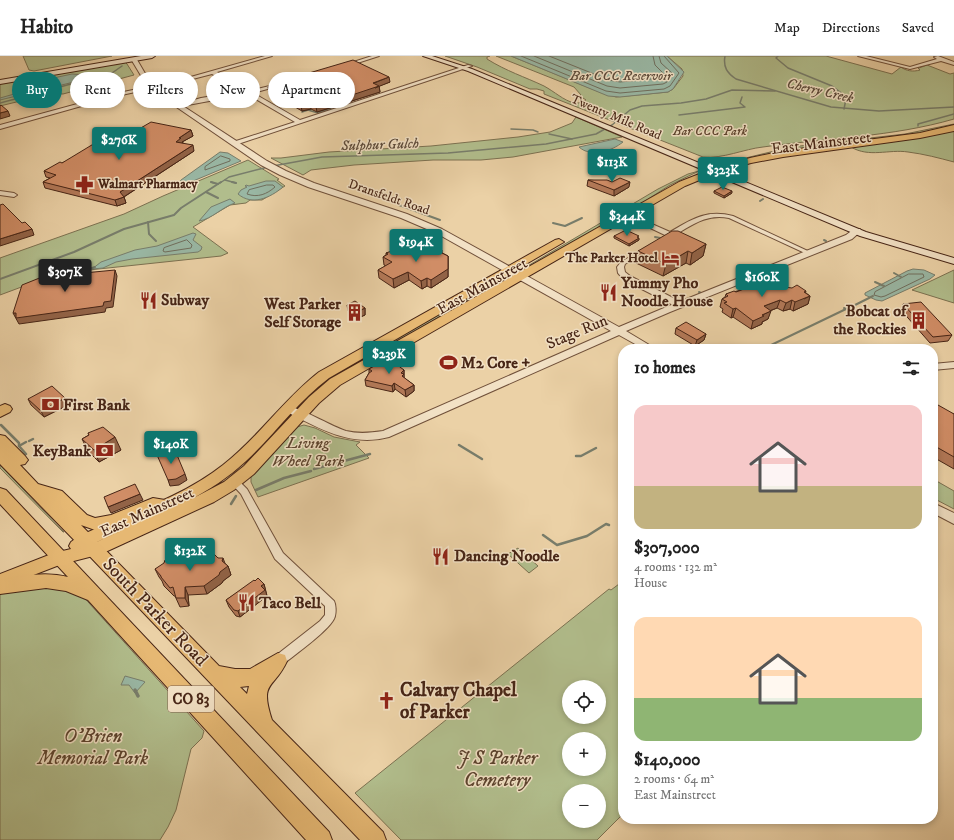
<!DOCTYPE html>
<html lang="en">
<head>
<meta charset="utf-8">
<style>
	:root { --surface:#fff; --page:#f6f6f6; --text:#222; --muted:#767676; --line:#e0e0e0; --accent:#0f766e }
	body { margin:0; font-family:"IM FELL DW Pica",serif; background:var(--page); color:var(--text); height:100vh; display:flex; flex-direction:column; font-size:15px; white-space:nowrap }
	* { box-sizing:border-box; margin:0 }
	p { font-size:13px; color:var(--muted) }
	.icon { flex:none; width:22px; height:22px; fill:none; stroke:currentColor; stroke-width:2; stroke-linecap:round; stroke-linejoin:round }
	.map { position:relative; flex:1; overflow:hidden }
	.panel { position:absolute; left:618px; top:288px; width:320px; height:480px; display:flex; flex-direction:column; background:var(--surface); border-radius:16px; box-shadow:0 2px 6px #0003 }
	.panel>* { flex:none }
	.hud { position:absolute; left:12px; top:16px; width:380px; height:36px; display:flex; gap:8px }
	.tools { position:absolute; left:562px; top:624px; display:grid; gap:8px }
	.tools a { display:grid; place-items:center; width:44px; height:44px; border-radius:50%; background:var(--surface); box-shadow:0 2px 6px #0003; font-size:20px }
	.price { position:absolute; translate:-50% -34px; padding:0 9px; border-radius:4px; background:var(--accent); color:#fff; font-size:13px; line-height:26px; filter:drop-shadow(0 1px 2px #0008) }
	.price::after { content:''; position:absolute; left:50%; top:24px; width:12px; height:9px; margin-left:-6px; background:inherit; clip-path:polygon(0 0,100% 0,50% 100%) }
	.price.current { background:#222; color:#fff }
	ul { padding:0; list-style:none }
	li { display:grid; align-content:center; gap:8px; height:212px; padding:0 16px }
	li span { display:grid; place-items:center; height:124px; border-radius:12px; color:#555 }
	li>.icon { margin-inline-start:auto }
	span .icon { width:72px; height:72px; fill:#fffc; stroke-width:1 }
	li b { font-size:17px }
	h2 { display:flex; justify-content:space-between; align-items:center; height:48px; padding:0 16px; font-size:17px }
	.pill { padding:0 14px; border-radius:18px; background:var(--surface); box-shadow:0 2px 6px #0003; font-size:14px; line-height:36px }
	.pill.current { background:var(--accent); color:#fff }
	header { display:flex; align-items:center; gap:24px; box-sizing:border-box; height:56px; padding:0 20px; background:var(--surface); border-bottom:1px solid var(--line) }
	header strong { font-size:19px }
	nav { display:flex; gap:22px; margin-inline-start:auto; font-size:14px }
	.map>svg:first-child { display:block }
	.green { fill:#b1bd8c; stroke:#7c7151; fill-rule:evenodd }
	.water { fill:#99b7a4; stroke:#787d6b }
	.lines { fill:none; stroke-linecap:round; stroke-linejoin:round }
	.shore { stroke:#706e5d; stroke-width:1 }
	.stream-far3 { stroke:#787d6b; stroke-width:1.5 }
	.stream-far2 { stroke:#787d6b; stroke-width:2 }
	.stream-far1 { stroke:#787d6b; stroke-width:2.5 }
	.stream { stroke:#787d6b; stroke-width:3.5 }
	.minor-casing { stroke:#70503a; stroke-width:2 }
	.tertiary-casing { stroke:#70503a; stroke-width:2 }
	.secondary-casing { stroke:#472516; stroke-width:2 }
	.primary-casing { stroke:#472516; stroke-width:2 }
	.trunk-casing { stroke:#472516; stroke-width:2 }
	.minor { fill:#f2e1c5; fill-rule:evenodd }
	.tertiary { fill:#f2e1c5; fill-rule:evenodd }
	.secondary { fill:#f2e1c5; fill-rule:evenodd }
	.primary { fill:#e6b873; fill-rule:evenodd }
	.trunk { fill:#e6b873; fill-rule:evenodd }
	.wall { fill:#b37958; stroke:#472516 }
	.shaded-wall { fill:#926347; stroke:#472516 }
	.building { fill:#d08d66; stroke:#472516 }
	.labels { text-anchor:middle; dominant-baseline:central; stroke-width:3; stroke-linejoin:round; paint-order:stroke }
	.far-street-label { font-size:13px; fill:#472516; stroke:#f2e1c5 }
	.far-park-label { font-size:13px; font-style:italic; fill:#5c432e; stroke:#f2e1c5 }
	.far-poi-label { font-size:13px; font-weight:bold; fill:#472516; stroke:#f2e1c5; text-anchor:start }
	.far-water-label { font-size:14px; font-style:italic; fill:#5c4a3a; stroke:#f2e1c5 }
	.shield { fill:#f2e1c5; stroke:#7a5d4a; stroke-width:1 }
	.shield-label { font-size:15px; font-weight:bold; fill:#472516 }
	.street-label { font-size:16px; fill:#472516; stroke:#f2e1c5 }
	.poi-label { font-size:16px; font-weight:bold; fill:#472516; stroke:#f2e1c5; text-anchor:start }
	.park-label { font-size:16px; font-style:italic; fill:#5c432e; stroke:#f2e1c5 }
	.near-street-label { font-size:19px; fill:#472516; stroke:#f2e1c5 }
	.near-poi-label { font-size:19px; font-weight:bold; fill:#472516; stroke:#f2e1c5; text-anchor:start }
	.near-park-label { font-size:19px; font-style:italic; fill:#5c432e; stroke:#f2e1c5 }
</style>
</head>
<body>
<header>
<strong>Habito</strong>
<nav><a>Map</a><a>Directions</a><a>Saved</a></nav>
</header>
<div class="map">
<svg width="954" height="784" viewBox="0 0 954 784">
	<rect width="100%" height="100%" fill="#ebd1a6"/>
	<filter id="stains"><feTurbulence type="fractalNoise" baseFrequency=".005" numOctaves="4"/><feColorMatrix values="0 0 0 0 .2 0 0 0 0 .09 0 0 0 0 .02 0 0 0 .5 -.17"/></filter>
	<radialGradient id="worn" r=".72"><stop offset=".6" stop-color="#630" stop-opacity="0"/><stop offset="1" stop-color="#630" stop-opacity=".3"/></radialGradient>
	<g class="green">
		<path d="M23 0H112L34 15 29 14Z"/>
		<path d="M445 0H490L487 1V3C506 15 525 21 544 30 555 36 563 44 574 47 578 48 582 46 586 44L580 40 581 39 574 31 496 0H511L597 35 616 41 668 36 673 33 683 20 682 13 667 0H826L892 18 901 11C906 15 913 16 920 14L918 12H919L927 9 950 18 954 17V63C892 81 827 82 763 91 744 93 723 103 703 101L544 38V35L537 33H530L477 11Z"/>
		<path d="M125 6 127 8 134 19 63 38 53 37 0 50V28Z"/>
		<path d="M576 61 622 81 513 101 481 104H433L354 109 311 114 303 119 271 102H281L329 96 431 90 518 81 550 76 572 67Z"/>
		<path d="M954 68V70L914 79 790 94 725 107 791 91 905 78Z"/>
		<path d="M954 74V106C939 102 924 98 908 96 889 93 869 102 851 91Z"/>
		<path d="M248 104 279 123 277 124 285 130 262 144H250L246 147 230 149 193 171 228 197 221 200 89 214 79 213 67 214 0 239V202L124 158 163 140Z"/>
		<path d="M699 115 670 129 642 147 536 207 526 211 658 133 688 118Z"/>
		<path d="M954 214V247L912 234Z"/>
		<path d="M504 222 399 285 389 287 497 224Z"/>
		<path d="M304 369 315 372 334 381 360 386 356 389 369 402 258 441 251 426V421L297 371Z"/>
		<path d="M0 409 64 476H63L0 412Z"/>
		<path d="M933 423 954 435V453L933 442Z"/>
		<path d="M518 492 538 510 529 517 508 498Z"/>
		<path d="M623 525V758L597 784H401L355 737 609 533 611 534ZM569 631H599V661H569ZM569 683H599V713H569ZM569 735H599V765H569Z"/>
		<path d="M36 530 80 537 204 675 202 682 191 693 176 754 168 771 160 784H0V538Z"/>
	</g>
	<g class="water">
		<path d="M511 0H667L684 16 673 33 668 36 620 41 608 40Z"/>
		<path d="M72 18 87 19 85 22 74 26 0 44V42L32 33 44 24Z"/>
		<path d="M615 83 623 86C612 95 591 102 579 91Z"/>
		<path d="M220 96 228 97 241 105 186 128 180 126 181 124Z"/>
		<path d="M266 125H275L283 131C270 142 252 150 238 138L241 134 247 131 245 130 246 129 249 130Z"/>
		<path d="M230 143 235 147C222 151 212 163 199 165L211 151Z"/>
		<path d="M193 177 196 178 193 184 202 191 201 194 198 196 132 203 116 206 103 212 92 213 101 206 135 194 157 190Z"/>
		<path d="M913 213 924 214 935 219 930 223 882 245 876 244 865 239V237L907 215Z"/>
		<path d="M125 620 143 625 145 626 135 637 129 629H121Z"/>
	</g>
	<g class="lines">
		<g class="shore">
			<path d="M521 0 606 35 620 37 664 33 670 30 679 17 664 0"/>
			<path d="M534 0 607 30 620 32 663 28 667 26 672 17 661 7 659 0"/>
			<path d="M549 0 609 24 620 26 662 22 664 18 655 9 653 0"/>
			<path d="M221 100 230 103V105L205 114V111Z"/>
			<path d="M267 129H273L275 131C267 138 258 142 247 138L249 134Z"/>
			<path d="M187 184 192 189 191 192 165 196 163 195 164 192Z"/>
			<path d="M909 218H923L924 221 885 240 881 241 874 239 875 236Z"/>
		</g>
		<g class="stream-far3">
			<path d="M725 0C723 11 727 17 736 23L831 51 879 55 954 51"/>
			<path d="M778 0 776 2 788 12 832 30 844 39 846 43 844 53"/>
			<path d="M0 47 112 17 122 10"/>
			<path d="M302 56 308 54 318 57 334 51"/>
			<path d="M679 59 745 51 740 47 742 41"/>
			<path d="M918 70V68L954 58"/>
			<path d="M511 73 533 74 538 76"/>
			<path d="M549 78 572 83"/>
			<path d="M273 110 322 101 448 97 546 88 596 78 612 69 630 54 642 50 681 47 706 43 732 34 775 35"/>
			<path d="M225 124 236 127"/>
			<path d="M211 126 214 127"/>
			<path d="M220 127 229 121 268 111"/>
		</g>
		<g class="stream-far2">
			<path d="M211 126 218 128"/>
			<path d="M232 126 236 127"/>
			<path d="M206 136 218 142"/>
			<path d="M401 143 398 145 399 149 440 164"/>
			<path d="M760 145 763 143"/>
			<path d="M148 166 149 178 156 185"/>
			<path d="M553 167 565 170 582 162"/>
			<path d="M655 181 660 182"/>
			<path d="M824 184 826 185"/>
			<path d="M80 216 95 211"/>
			<path d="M894 217 901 221"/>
			<path d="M0 223 74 196 124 173 174 159 181 152 221 126"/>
			<path d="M875 226 884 230"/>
			<path d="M699 236 701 237"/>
			<path d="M844 252 847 253 873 240"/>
			<path d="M910 289 911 291"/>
			<path d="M767 291 846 253"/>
		</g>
		<g class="stream-far1">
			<path d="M910 290 911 293"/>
			<path d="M764 293 769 290"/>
			<path d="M1 369 19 387V390L26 398"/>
			<path d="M29 385 33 383"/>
			<path d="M459 389 482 403"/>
			<path d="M19 390 26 386"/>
			<path d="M576 400H581L596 392"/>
			<path d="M314 413 370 398"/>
			<path d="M256 434 284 422 311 415"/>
			<path d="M231 448 236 440"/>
			<path d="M543 479 557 489 587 480 606 468 609 469"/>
		</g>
		<path class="stream" d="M135 634 138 640"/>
		<defs>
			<g id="minor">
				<path d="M265 0H272L217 16 249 35 282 27V29L253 37 300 64 468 9 472 10 235 89 232 87 233 86 295 66 247 38 177 51V49L201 42 243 35 212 18 181 26 117 40 0 73V69L114 38 180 24Z"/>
				<path d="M372 0H379L348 10 344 9Z"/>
				<path d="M858 0H866L910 11 937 3 934 1 938 0 954 6V9L941 5 910 13Z"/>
				<path d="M0 135 14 137 17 139 14 141 0 139Z"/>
				<path d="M627 157 670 176C692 163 707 153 733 160L812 197 809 199 807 198 729 162C710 158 696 166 680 176 675 179 671 182 666 181L665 179 625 160V158Z"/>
				<path d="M649 190 652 192 651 193 625 208 624 211 625 216 630 220 683 247V251H677L624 224 618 217 617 211 621 206Z"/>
				<path d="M235 423 238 424 247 433 283 497 334 545C336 549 336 556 335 560 333 572 293 600 282 609L278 610 274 609 272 605 274 601 320 565 325 559V550L275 503 241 438 230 426 232 424Z"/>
			</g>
			<g id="tertiary">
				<path d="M132 2H136L150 26 160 35 267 105 286 115 314 127 407 158 442 173 619 271 664 252 846 179 854 173H860L861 175 852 183 670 256 626 275 656 293H644L619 279 389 381C350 392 317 371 283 354L282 352 283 350C293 347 332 371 346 375 358 378 370 377 383 375L611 275 436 177 401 162 308 131 280 119 261 109 156 37 146 28 131 3Z"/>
				<path d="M954 306V312L933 314V308Z"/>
				<path d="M933 447 954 457V468L933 457Z"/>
			</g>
			<g id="secondary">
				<path d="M141 0H155L152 2 0 28V24Z"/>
				<path d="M423 0H432L472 13 866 176 954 202V208L860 180 468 15Z"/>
			</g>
			<path id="primary" d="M954 69V75L920 82 783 101 751 107 719 116 685 130 340 329 319 347 254 418 234 434 214 446 101 498 62 508 0 532V518L54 497 71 493 69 490 71 486 79 480C128 458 181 442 223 409 259 381 284 343 319 316L555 184 559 183 564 186 329 322C297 346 275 378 246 405 229 421 209 434 188 445L224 426 244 410 309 341 330 323 679 126 712 113 750 102 783 95 920 77ZM130 471 92 488 90 489Z"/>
			<g id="trunk">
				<path d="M5 348 10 350 12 353 10 356 0 361V350Z"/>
				<path d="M0 379 5 380 25 400 28 404 25 408 20 409 38 428 62 435 87 459 95 462 111 459 153 442 171 445 173 449 171 453 165 455 154 454 113 471 95 474 81 469 219 610 235 613H250L278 597 285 599 287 605C274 634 259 624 272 664L383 776 386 784H360L79 489 0 408ZM249 630 247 638 240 631Z"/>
				<path d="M0 432 6 434 329 776 332 784H306L88 544 66 535 46 532 0 538V524C23 520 45 515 68 521L0 448Z"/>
			</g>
		</defs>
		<use href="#minor" class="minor-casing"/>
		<use href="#tertiary" class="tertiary-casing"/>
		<use href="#secondary" class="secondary-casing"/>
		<use href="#primary" class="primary-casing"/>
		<use href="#trunk" class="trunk-casing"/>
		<use href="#minor" class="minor"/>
		<use href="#tertiary" class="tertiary"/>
		<use href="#secondary" class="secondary"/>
		<use href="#primary" class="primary"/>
		<use href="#trunk" class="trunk"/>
	</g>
	<g class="wall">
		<path d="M390 26 379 30 380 36 317 56 311 53 302 55 269 36 268 31Z"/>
		<path d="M81 31 103 32 105 37 89 41 83 36Z"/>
		<path d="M139 73 191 74 193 80 182 86 194 95 124 141 126 147 117 150 45 132 43 126 50 122 46 121 44 115Z"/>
		<path d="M588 124 612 126 629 131 614 140 587 130Z"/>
		<path d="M714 135 732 137 724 142 714 137Z"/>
		<path d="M614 180 638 182 639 184 629 190 614 182Z"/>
		<path d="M706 188 703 200 690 209 686 207 663 220 636 207 638 195Z"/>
		<path d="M429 191 442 194V197L448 200V221L431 232 427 230 422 233 409 224 394 232 379 222 378 214 386 210 384 209 383 201 386 199V197L410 196Z"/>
		<path d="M768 227 806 237 810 240 808 248 793 255 790 253 783 255 777 252 770 255 768 263 762 266V268L751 273 733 261 731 262 722 256 723 253 720 251 722 243 725 241 726 238Z"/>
		<path d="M903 248 952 279 948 285 930 287 901 254Z"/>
		<path d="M347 249 365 252V259L358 262 348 255Z"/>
		<path d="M676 272 706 278 704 284 695 290 675 278Z"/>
		<path d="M369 313 404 314V322L414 329V335L406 341 395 333 393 336 366 330 365 324 369 317Z"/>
		<path d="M65 342 68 349 44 361 31 349 28 343Z"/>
		<path d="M933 353 954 358V413L933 401Z"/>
		<path d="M88 377 121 394 99 406 88 395 82 383 89 379Z"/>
		<path d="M218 502 228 510 231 519 223 525 222 527 207 538 188 539 189 550 180 551 175 540H174L164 530 162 525 159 521 155 513 184 503Z"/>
		<path d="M255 525 264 528 267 540 240 561 236 560 229 551 226 544Z"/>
	</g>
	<g class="shaded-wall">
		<path d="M389 21 390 26 375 32 379 30 380 36 317 56 316 51Z"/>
		<path d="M103 32 105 37 89 41 88 36Z"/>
		<path d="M310 47 311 53 302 55 301 50Z"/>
		<path d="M8 55 10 60 0 63V57Z"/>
		<path d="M191 74 193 80 182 86 183 88 176 86 179 82Z"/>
		<path d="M193 89 194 95 122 142 120 136Z"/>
		<path d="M630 126 629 131 614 140V134Z"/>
		<path d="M732 135V137L724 142V140Z"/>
		<path d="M124 141 126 147 117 150 115 144Z"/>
		<path d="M32 173 34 179 0 190V183Z"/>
		<path d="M639 182V184L629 190V188Z"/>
		<path d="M706 188 703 200 690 209 692 197Z"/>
		<path d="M688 195 686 207 663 220 666 208Z"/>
		<path d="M448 200V221L431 232V224Z"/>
		<path d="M115 214 117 220 113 251 106 252 105 256 19 268 13 257 104 246Z"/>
		<path d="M408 216 409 224 394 232 393 223Z"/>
		<path d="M427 222V230L422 233 421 225Z"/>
		<path d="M806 235 804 243 810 240 808 248 793 255 795 246 804 236Z"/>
		<path d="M780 244 777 252 761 258 764 250Z"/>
		<path d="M792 244 790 253 783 255 786 247Z"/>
		<path d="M365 252V259L358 262 357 256Z"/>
		<path d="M736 252 733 261 731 262 733 253Z"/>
		<path d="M771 255 768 263 762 266V268L751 273 753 265 762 259Z"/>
		<path d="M706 278 704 284 695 290 697 284Z"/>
		<path d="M404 314V324L401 317Z"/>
		<path d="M394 327 395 333 393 336 392 330Z"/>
		<path d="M414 329V335L406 341 405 334Z"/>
		<path d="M65 342 68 349 44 361 41 355Z"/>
		<path d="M115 381 121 394 99 406 94 394Z"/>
		<path d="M185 418 187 424 179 429 170 430 168 424Z"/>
		<path d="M140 438 143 444 111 457 108 451Z"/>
		<path d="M223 502 226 510H228L231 519 223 525 222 527 207 538 204 530 222 505Z"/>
		<path d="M264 528 267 540 240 561 238 555 261 530Z"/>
		<path d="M185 531 188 539 189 550 185 542Z"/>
	</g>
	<g class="building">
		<path d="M353 4 389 21 373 27 379 30 316 51 310 47 301 50 268 31 282 25Z"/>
		<path d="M96 27 103 32 88 36 81 31Z"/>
		<path d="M1 49 8 55 0 57V50Z"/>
		<path d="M151 66 191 74 179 82H181L176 86 193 89 120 136 124 141 115 144 43 126 56 119 44 115 60 106 62 107 105 81 116 83 135 72 139 73Z"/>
		<path d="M620 122 630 126 614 134 588 124H607L612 126Z"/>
		<path d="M722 131 732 135 724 140 714 135Z"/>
		<path d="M3 148 22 167 25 166 32 173 0 183V149Z"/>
		<path d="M626 174 639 180 637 181 639 182 629 188 614 180Z"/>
		<path d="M672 175H678L706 188 692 197 688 195 666 208 638 195Z"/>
		<path d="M425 189 429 191 433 190 442 194 440 196 448 200V213L431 224 427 222 421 225 408 216 393 223 378 214 392 206 383 201 388 198 386 197 400 192 410 196Z"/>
		<path d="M115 214 111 245 104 246 103 250 16 262V257H13L22 229 42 221Z"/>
		<path d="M762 223 768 227 774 225 785 231 792 232 797 229 806 235 804 236 810 240 795 246 792 244 786 247 780 244 764 250 771 255 762 259 764 260 753 265 736 252 733 253 724 247 727 246 722 243 728 240 726 238 734 235 736 236 744 233 745 230Z"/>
		<path d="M355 245 365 252 357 256 347 249Z"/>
		<path d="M921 246 952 279 933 281 903 248Z"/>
		<path d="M686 266 706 278 697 284 676 272Z"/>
		<path d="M388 302 404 314 401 317 404 318 402 320 414 329 405 334 394 327 392 330 365 324 369 317 372 315 369 313Z"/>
		<path d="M52 330 65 342 41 355 28 343Z"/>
		<path d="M938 349 954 358V401L933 389V353Z"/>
		<path d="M103 371 115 381 94 394 82 383 89 379 88 377Z"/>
		<path d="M172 394 175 400 177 399 185 418 176 423 168 424 157 399Z"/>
		<path d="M135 428 140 438 108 451 104 441Z"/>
		<path d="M196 495 204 502 212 496 218 502H223L222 505 228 510 220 516 219 519 204 530 185 531V542H176L173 531 170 532 161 521V520L155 513 164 507 165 504H169L178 498 184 503Z"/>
		<path d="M258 522 264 528 261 530 265 534 238 555 234 554 226 544 254 524 255 525Z"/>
	</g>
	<defs>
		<symbol id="pharmacy-bare" viewBox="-9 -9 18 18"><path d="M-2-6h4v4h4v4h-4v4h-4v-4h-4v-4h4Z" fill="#8f2418" stroke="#f2e1c5" stroke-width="2.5" paint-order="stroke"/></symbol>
		<symbol id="hotel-bare" viewBox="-9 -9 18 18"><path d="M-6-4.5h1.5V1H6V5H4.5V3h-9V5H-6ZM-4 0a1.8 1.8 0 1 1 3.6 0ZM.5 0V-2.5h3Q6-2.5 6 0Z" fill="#8f2418" stroke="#f2e1c5" stroke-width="2.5" paint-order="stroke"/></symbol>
		<symbol id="restaurant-bare" viewBox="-9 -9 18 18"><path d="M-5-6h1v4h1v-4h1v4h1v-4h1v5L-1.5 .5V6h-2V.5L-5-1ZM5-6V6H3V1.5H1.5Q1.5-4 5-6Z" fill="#8f2418" stroke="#f2e1c5" stroke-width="2.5" paint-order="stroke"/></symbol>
		<symbol id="building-bare" viewBox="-9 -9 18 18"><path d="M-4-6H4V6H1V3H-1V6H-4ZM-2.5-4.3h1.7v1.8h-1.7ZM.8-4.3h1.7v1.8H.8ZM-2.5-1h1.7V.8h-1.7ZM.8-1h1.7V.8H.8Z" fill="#8f2418" stroke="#f2e1c5" stroke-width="2.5" paint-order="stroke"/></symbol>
		<symbol id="stadium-bare" viewBox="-9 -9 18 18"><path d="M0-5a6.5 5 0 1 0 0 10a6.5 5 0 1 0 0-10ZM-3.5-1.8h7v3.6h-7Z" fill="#8f2418" stroke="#f2e1c5" stroke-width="2.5" paint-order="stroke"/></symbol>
		<symbol id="bank-bare" viewBox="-9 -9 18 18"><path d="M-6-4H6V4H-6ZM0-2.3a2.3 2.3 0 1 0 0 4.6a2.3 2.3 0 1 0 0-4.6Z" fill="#8f2418" stroke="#f2e1c5" stroke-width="2.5" paint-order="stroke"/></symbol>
		<symbol id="church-bare" viewBox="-9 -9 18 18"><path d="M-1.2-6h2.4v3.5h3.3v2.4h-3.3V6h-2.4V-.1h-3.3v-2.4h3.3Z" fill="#8f2418" stroke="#f2e1c5" stroke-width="2.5" paint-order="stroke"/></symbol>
	</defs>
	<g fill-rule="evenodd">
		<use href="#pharmacy-bare" x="72" y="116" width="25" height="25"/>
		<use href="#hotel-bare" x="658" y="190" width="25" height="25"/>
		<use href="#restaurant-bare" x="596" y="224" width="25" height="25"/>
		<use href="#restaurant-bare" x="136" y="232" width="25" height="25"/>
		<use href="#building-bare" x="342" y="244" width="25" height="25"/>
		<use href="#building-bare" x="906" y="252" width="25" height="25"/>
		<use href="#stadium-bare" x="436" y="294" width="25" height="25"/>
		<use href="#bank-bare" x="38" y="336" width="25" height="25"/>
		<use href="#bank-bare" x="92" y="382" width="25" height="25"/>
		<use href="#restaurant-bare" x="428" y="488" width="25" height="25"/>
		<use href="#restaurant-bare" x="234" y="534" width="25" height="25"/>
		<use href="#church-bare" x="374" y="632" width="25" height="25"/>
	</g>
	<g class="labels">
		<g class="far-street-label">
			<text transform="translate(616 61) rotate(23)">Twenty Mile Road</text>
			<text transform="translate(389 141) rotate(19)">Dransfeldt Road</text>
		</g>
		<g class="far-park-label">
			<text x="710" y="75">Bar CCC Park</text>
		</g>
		<g class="far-poi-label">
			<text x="98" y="128">Walmart Pharmacy</text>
			<text x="658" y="202" text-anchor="end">The Parker Hotel</text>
		</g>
		<g class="far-water-label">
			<text x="621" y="20">Bar CCC Reservoir</text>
			<text transform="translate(820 35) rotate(13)">Cherry Creek</text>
			<text transform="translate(380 89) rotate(-2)">Sulphur Gulch</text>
		</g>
		<rect class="shield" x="168" y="630" width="46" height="26" rx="3"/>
		<g class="shield-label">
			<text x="191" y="643">CO 83</text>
		</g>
		<g class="street-label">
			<text transform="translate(821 87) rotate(-7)">East Mainstreet</text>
			<text transform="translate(482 230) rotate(-29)">East Mainstreet</text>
			<text transform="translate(577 276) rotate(-23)">Stage Run</text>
			<text transform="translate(147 456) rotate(-24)">East Mainstreet</text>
		</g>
		<g class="poi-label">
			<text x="621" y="227">Yummy Pho<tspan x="621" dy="18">Noodle House</tspan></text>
			<text x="161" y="244">Subway</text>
			<text x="341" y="248" text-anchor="end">West Parker<tspan x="341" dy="18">Self Storage</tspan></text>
			<text x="906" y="255" text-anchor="end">Bobcat of<tspan x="906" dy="18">the Rockies</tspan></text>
			<text x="461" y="307">M2 Core +</text>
			<text x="63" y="349">First Bank</text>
			<text x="91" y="395" text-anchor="end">KeyBank</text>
			<text x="454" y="500">Dancing Noodle</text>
			<text x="259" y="547">Taco Bell</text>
		</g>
		<g class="park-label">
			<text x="308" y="387">Living<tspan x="308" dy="18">Wheel Park</tspan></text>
		</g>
		<g class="near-street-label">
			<text transform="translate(155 556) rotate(46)">South Parker Road</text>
		</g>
		<g class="near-poi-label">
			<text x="400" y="634">Calvary Chapel<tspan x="400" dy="22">of Parker</tspan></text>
		</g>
		<g class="near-park-label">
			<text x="93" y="680">O'Brien<tspan x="93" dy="22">Memorial Park</tspan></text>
			<text x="497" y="702">J S Parker<tspan x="497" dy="22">Cemetery</tspan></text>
		</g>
	</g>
	<rect width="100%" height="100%" filter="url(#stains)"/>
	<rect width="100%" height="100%" fill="url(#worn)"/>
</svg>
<div class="tools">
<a><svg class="icon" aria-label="locate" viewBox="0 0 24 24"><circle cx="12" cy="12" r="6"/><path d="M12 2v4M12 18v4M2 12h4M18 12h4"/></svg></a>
<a>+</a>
<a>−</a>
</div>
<b class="price" style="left:119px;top:105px">$276K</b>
<b class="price" style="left:612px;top:127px">$113K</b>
<b class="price" style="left:723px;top:135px">$323K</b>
<b class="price" style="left:627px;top:181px">$344K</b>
<b class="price" style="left:416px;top:207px">$194K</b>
<b class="price current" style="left:65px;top:237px">$307K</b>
<b class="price" style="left:762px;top:242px">$160K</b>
<b class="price" style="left:389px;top:319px">$239K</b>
<b class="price" style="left:171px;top:409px">$140K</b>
<b class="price" style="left:190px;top:516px">$132K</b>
<div class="hud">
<a class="pill current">Buy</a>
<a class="pill">Rent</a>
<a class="pill">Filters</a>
<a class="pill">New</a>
<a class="pill">Apartment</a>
</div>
<section class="panel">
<h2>10 homes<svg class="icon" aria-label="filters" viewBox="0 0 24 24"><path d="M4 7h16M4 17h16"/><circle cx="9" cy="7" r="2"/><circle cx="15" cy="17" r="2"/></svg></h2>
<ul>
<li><span style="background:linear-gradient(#f6c9c9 65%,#c2b280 0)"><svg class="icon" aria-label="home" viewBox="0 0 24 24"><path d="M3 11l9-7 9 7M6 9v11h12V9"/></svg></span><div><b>$307,000</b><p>4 rooms · 132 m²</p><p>House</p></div></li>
<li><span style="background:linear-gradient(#ffd9b3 65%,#8fb573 0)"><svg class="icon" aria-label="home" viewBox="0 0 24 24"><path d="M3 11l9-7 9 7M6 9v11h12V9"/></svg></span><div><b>$140,000</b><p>2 rooms · 64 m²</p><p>East Mainstreet</p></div></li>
</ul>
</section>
</div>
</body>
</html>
